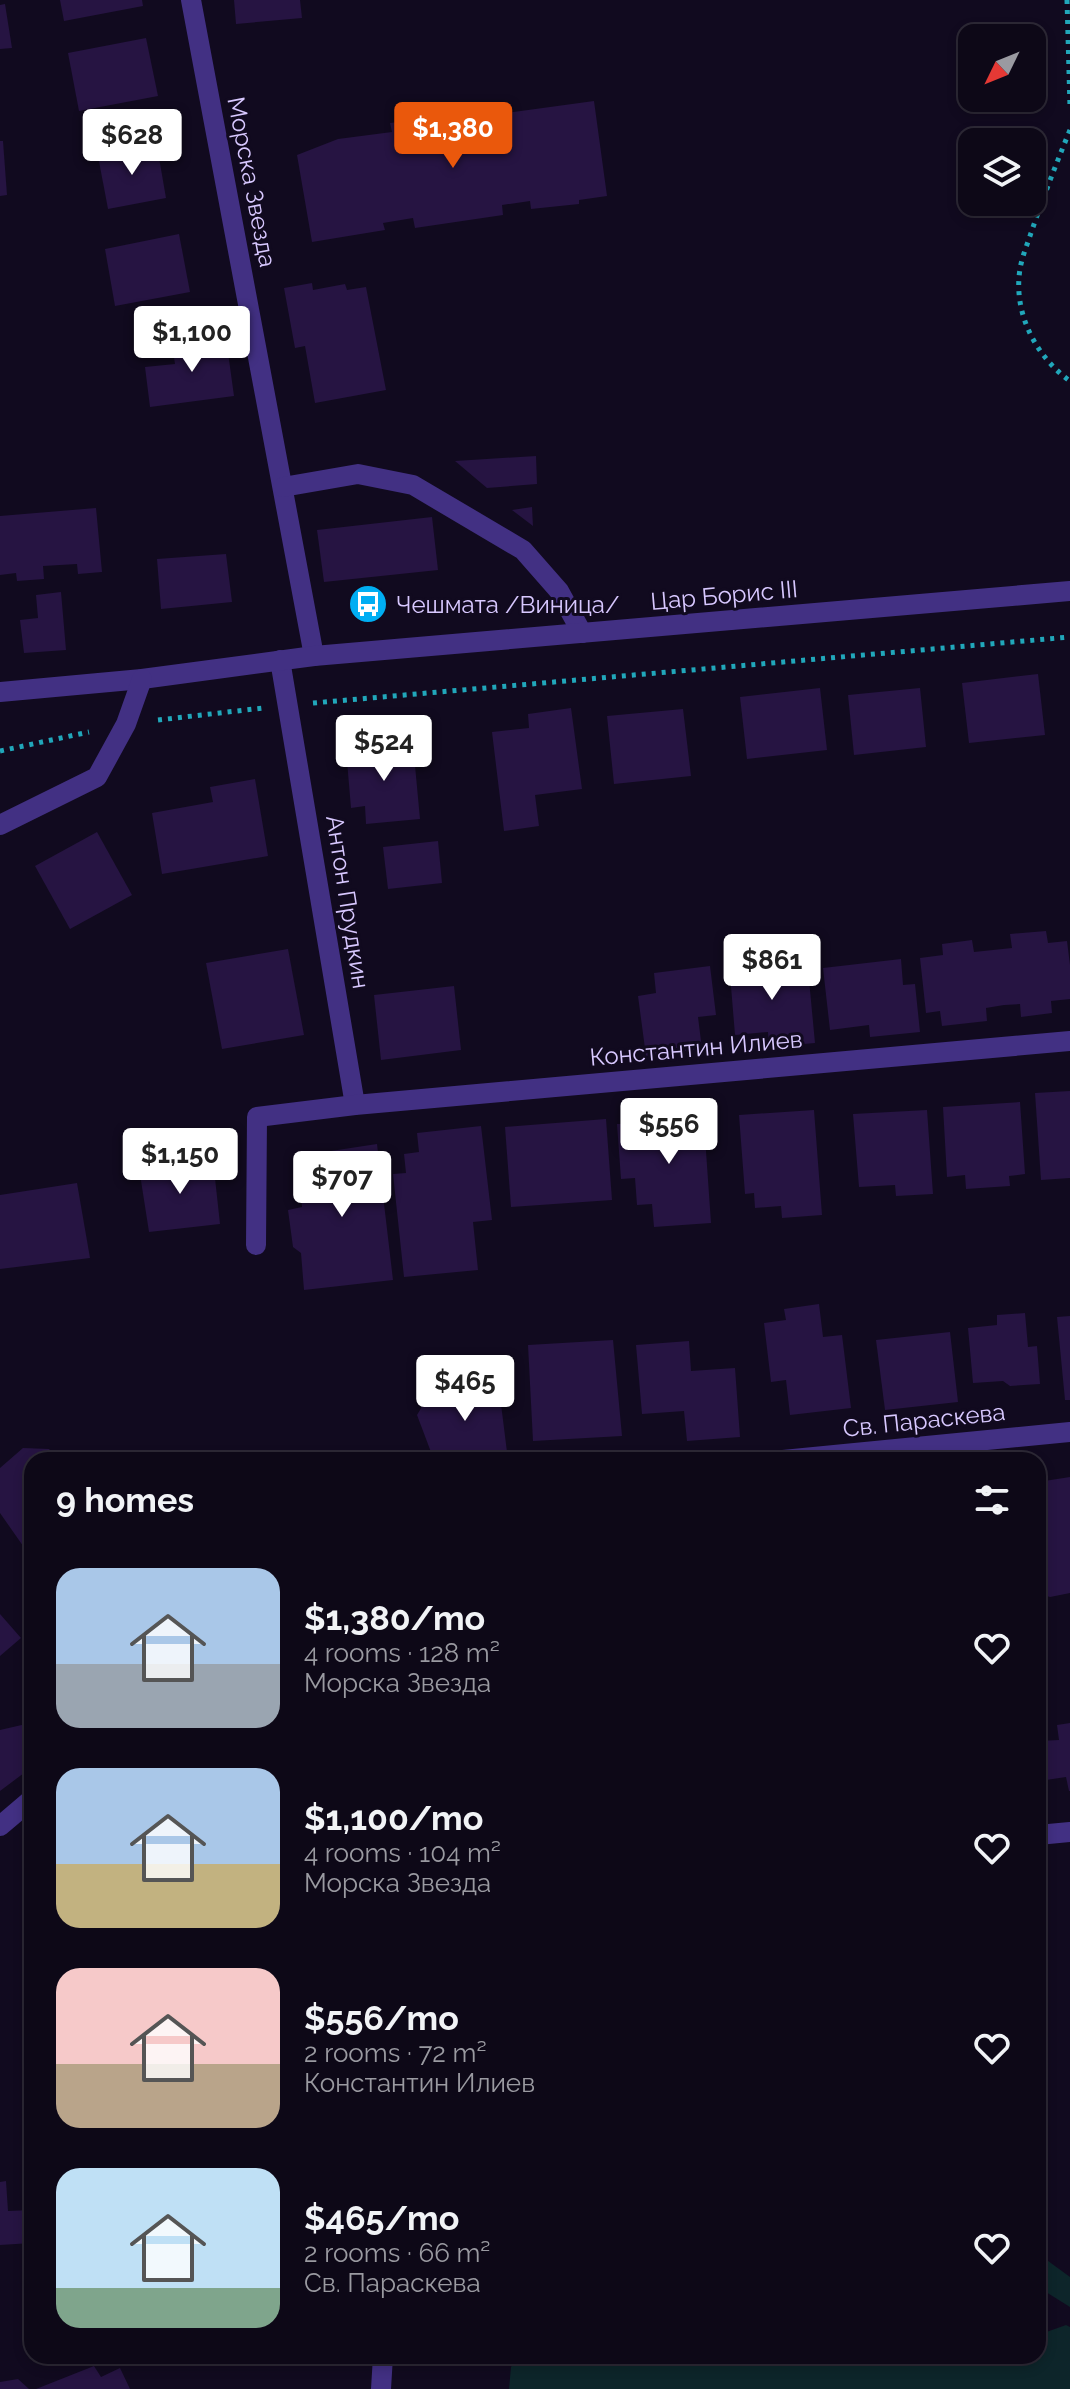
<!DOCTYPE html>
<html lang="en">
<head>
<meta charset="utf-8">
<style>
	:root { --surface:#0d0817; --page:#1b1624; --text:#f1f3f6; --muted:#9a9aa1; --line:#2d2936; --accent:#ea580c }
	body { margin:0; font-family:Raleway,sans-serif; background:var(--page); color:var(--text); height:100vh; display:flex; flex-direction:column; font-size:30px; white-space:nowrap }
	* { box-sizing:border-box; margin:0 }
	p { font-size:26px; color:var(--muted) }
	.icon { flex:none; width:44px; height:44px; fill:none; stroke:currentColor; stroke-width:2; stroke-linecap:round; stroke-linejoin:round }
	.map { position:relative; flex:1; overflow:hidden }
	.side { position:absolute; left:24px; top:1452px; width:1022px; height:912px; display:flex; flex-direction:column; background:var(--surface); border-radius:24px; box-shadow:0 4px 12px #0003,0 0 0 2px var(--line) }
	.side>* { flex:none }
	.needle { width:52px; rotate:227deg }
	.buttons { position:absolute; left:958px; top:24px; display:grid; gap:16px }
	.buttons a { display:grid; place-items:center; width:88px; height:88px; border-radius:16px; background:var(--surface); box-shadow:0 4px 12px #0003,0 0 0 2px var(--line); font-size:40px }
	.price { position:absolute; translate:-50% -68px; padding:0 18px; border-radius:8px; background:#fff; color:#222; font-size:26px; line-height:52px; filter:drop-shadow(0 2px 4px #0008) }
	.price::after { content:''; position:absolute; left:50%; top:48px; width:24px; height:18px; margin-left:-12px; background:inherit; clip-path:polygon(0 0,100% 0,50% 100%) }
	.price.active { background:var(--accent); color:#fff }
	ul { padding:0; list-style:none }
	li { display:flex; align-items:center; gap:24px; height:200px; padding:0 32px }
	li span { display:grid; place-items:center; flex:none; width:224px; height:160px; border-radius:24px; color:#555 }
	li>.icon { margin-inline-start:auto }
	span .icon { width:96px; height:96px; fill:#fffc; stroke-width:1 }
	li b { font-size:34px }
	h2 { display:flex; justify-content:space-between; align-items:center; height:96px; padding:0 32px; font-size:34px }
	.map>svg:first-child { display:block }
	.green { fill:#0d252a }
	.building { fill:#261442 }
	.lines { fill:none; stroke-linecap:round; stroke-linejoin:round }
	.path { stroke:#21a7ba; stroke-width:5; stroke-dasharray:4 6; stroke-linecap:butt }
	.minor { stroke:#423083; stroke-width:20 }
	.labels { text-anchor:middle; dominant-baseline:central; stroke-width:6; stroke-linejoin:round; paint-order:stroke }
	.street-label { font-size:24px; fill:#d8c8ff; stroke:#110a1f }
	.poi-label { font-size:24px; fill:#d8c8ff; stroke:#110a1f; text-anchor:start }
</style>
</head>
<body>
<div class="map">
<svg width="1070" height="2389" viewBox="0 0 1070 2389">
	<rect width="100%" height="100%" fill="#110a1f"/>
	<g class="green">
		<path d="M1044 2258 1070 2277V2307L1038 2287V2275Z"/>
		<path d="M1066 2325 1070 2327V2389H509L511 2367 517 2356H1004L1024 2364 1028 2356H1038V2335Z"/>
	</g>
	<g class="building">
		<path d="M60 0H142L143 6 64 21Z"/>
		<path d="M234 0H300L302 18 236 24Z"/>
		<path d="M5 4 12 48 0 49V5Z"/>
		<path d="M146 38 158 96 79 111 68 53Z"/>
		<path d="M594 101 607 196 579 200V204L531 209 530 201 502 205 503 215 415 228 413 218 383 223 385 230 312 242 297 155 338 139 392 132 390 123 497 109 498 114Z"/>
		<path d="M0 141H3L7 195 0 196Z"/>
		<path d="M157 146 166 198 108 209 98 156Z"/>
		<path d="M179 234 190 292 115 306 105 249Z"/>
		<path d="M312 283 313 290 345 284 347 290 366 287 386 390 315 403 305 346 295 348 284 288Z"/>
		<path d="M226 338 234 396 150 407 145 367 175 364 172 344Z"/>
		<path d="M536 456 537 484 487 488 455 461Z"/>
		<path d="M532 507 533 526 512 510Z"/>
		<path d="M96 508 102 572 78 574 77 564 43 566 44 579 17 581 16 573 0 575V516Z"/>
		<path d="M432 517 438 570 324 582 317 530Z"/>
		<path d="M226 554 232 602 161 609 157 559Z"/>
		<path d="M61 592 66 650 24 653 20 620 38 618 36 595Z"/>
		<path d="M1038 674 1045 735 969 743 962 683Z"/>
		<path d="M820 688 827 750 747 759 740 697Z"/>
		<path d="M920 688 926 747 854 755 848 695Z"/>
		<path d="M571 708 582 789 535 795 539 826 504 831 492 732 529 728 528 714Z"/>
		<path d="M683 709 691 776 614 784 607 716Z"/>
		<path d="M413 744 420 819 366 824 365 806 351 808 346 749Z"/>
		<path d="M255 779 268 856 162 874 152 813 213 802 210 787Z"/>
		<path d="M97 832 132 895 70 929 35 866Z"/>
		<path d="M438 841 442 883 388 889 383 847Z"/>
		<path d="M1046 931 1048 943 1067 941 1070 965V999L1051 1001 1052 1013 1021 1017 1020 1004 1004 1005 986 1008 987 1021 942 1026 940 1011 926 1013 920 958 943 955 942 944 972 940 974 952 1012 948 1010 934Z"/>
		<path d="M288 949 304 1035 222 1049 206 963Z"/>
		<path d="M772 958 776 972 808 969 815 1043 769 1047 768 1032 735 1035 729 962Z"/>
		<path d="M901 959 903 985 915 984 920 1032 870 1037 869 1025 830 1030 823 968Z"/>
		<path d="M710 966 716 1015 698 1017 702 1049 646 1056 638 996 656 993 654 973Z"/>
		<path d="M454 986 461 1050 381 1060 374 995Z"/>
		<path d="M1070 1091V1178L1041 1180 1035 1093Z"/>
		<path d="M1020 1102 1025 1174 1009 1176 1010 1186 966 1189 965 1175 947 1177 943 1107Z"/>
		<path d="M703 1108 711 1223 654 1227 652 1204 637 1205 635 1178 621 1179 617 1124 653 1123V1111Z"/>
		<path d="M814 1110 822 1215 782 1218 781 1206 755 1208 754 1193 745 1194 739 1115Z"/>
		<path d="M927 1110 933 1194 896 1196 895 1185 859 1187 853 1114Z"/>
		<path d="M606 1119 612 1200 511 1207 505 1127Z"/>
		<path d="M481 1126 492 1220 473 1222 478 1270 404 1277 393 1174 406 1173 404 1154 419 1152 417 1133Z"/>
		<path d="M377 1144 393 1280 304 1290 301 1253 293 1247 288 1210 302 1207 298 1156Z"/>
		<path d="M213 1160 220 1224 149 1232 139 1168Z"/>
		<path d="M77 1183 90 1258 0 1269V1195Z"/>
		<path d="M819 1304 823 1337 842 1335 851 1408 790 1415 786 1380 771 1382 764 1323 786 1320 784 1309Z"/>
		<path d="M1025 1313 1028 1347 1037 1346 1040 1384 1010 1386 1003 1381 973 1383 968 1328 997 1325V1315Z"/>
		<path d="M1070 1316V1400H1065L1057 1317Z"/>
		<path d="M950 1332 958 1402 885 1410 876 1340Z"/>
		<path d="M613 1340 622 1436 533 1441 528 1345Z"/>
		<path d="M689 1341 691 1371 735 1368 740 1437 687 1441 684 1411 642 1414 636 1345Z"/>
		<path d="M498 1380 508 1460H434L417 1415 432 1390Z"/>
		<path d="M23 1448 49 1449 58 1460H32V1550L28 1553 0 1513V1468Z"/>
		<path d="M1070 1477V1593L1050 1597 1038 1593V1482Z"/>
		<path d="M0 1614 21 1638 0 1656Z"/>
		<path d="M32 1703V1767L0 1791V1730L26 1724 22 1705Z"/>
		<path d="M1070 1723V1791H1069L1066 1777 1046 1780 1039 1741 1059 1740 1057 1725Z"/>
		<path d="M6 2181 8 2211 32 2210V2243L0 2245V2182Z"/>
		<path d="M94 2366 101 2377 120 2368 130 2389H36Z"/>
		<path d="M18 2379 29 2389H0V2382Z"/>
	</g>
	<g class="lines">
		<g class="path">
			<path d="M1067 0 1070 107"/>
			<path d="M1070 130C1056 164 1043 198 1031 233 1027 245 1022 257 1020 269 1013 312 1035 356 1070 381"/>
			<path d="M313 703 1070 637"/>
			<path d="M158 720 263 708"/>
			<path d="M0 751 89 732"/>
		</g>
		<g class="minor">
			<path d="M191 0 314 656"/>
			<path d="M283 487 358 474 413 485 523 550 559 591 582 633"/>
			<path d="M280 660 355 1105"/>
			<path d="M0 692 142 679 314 656 1070 591"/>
			<path d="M0 825 97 777 126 724 142 679"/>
			<path d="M256 1245 257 1117 355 1105 1070 1041"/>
			<path d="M783 1460 1070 1432"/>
			<path d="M0 1826 32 1799"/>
			<path d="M1038 1835 1070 1832"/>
			<path d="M381 2389 383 2356"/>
		</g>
	</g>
	<defs>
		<symbol id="bus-disc" viewBox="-11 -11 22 22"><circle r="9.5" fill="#00aef3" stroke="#110a1f"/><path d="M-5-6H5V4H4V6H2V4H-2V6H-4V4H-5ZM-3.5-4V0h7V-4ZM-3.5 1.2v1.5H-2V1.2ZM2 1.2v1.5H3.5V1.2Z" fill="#fff"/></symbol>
	</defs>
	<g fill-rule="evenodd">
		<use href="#bus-disc" x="346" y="582" width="44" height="44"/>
	</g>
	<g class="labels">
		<g class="street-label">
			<text transform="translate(252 182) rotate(79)">Морска Звезда</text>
			<text transform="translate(724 595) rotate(-5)">Цар Борис III</text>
			<text transform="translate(348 902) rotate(81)">Антон Прудкин</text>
			<text transform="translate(696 1048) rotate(-5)">Константин Илиев</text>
			<text transform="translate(924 1420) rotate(-6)">Св. Параскева</text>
		</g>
		<g class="poi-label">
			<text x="396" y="604">Чешмата /Виница/</text>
		</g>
	</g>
</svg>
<div class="buttons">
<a><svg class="needle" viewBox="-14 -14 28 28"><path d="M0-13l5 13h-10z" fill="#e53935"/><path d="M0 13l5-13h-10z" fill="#9a9aa1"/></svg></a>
<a><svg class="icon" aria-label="layers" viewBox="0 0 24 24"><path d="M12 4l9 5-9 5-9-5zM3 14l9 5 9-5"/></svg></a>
</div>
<b class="price active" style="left:453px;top:170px">$1,380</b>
<b class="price" style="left:132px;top:177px">$628</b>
<b class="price" style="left:192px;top:374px">$1,100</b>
<b class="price" style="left:384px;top:783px">$524</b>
<b class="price" style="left:772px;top:1002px">$861</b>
<b class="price" style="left:669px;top:1166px">$556</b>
<b class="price" style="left:180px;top:1196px">$1,150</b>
<b class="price" style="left:342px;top:1219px">$707</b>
<b class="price" style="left:465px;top:1423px">$465</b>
<section class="side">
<h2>9 homes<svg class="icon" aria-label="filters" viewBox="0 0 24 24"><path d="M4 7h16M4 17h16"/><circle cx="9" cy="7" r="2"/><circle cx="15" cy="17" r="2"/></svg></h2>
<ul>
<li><span style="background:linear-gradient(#a9c7e8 60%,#9aa5b1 0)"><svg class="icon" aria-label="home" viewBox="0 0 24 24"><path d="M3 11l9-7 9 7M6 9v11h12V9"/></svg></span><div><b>$1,380/mo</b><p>4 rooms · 128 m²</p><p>Морска Звезда</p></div><svg class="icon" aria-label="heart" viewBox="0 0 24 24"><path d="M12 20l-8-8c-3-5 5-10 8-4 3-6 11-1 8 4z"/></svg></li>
<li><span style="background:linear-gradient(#a9c7e8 60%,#c2b280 0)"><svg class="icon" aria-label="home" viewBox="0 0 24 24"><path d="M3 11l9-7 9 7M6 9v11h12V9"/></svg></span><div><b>$1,100/mo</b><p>4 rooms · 104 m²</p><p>Морска Звезда</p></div><svg class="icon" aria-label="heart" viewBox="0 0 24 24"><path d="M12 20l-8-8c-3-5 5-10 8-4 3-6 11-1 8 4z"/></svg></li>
<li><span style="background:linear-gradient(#f6c9c9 60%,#b9a48a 0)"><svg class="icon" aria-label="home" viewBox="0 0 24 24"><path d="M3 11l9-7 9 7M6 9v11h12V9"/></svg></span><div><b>$556/mo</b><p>2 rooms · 72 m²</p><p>Константин Илиев</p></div><svg class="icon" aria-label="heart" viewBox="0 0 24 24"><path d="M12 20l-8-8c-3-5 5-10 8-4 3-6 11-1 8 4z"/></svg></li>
<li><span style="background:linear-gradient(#bfe0f5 75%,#7fa58c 0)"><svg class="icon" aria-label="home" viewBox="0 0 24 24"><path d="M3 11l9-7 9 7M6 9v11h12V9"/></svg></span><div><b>$465/mo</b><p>2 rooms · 66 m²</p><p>Св. Параскева</p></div><svg class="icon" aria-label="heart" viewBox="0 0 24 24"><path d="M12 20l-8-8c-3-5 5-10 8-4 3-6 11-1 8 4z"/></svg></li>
</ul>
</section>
</div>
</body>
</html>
